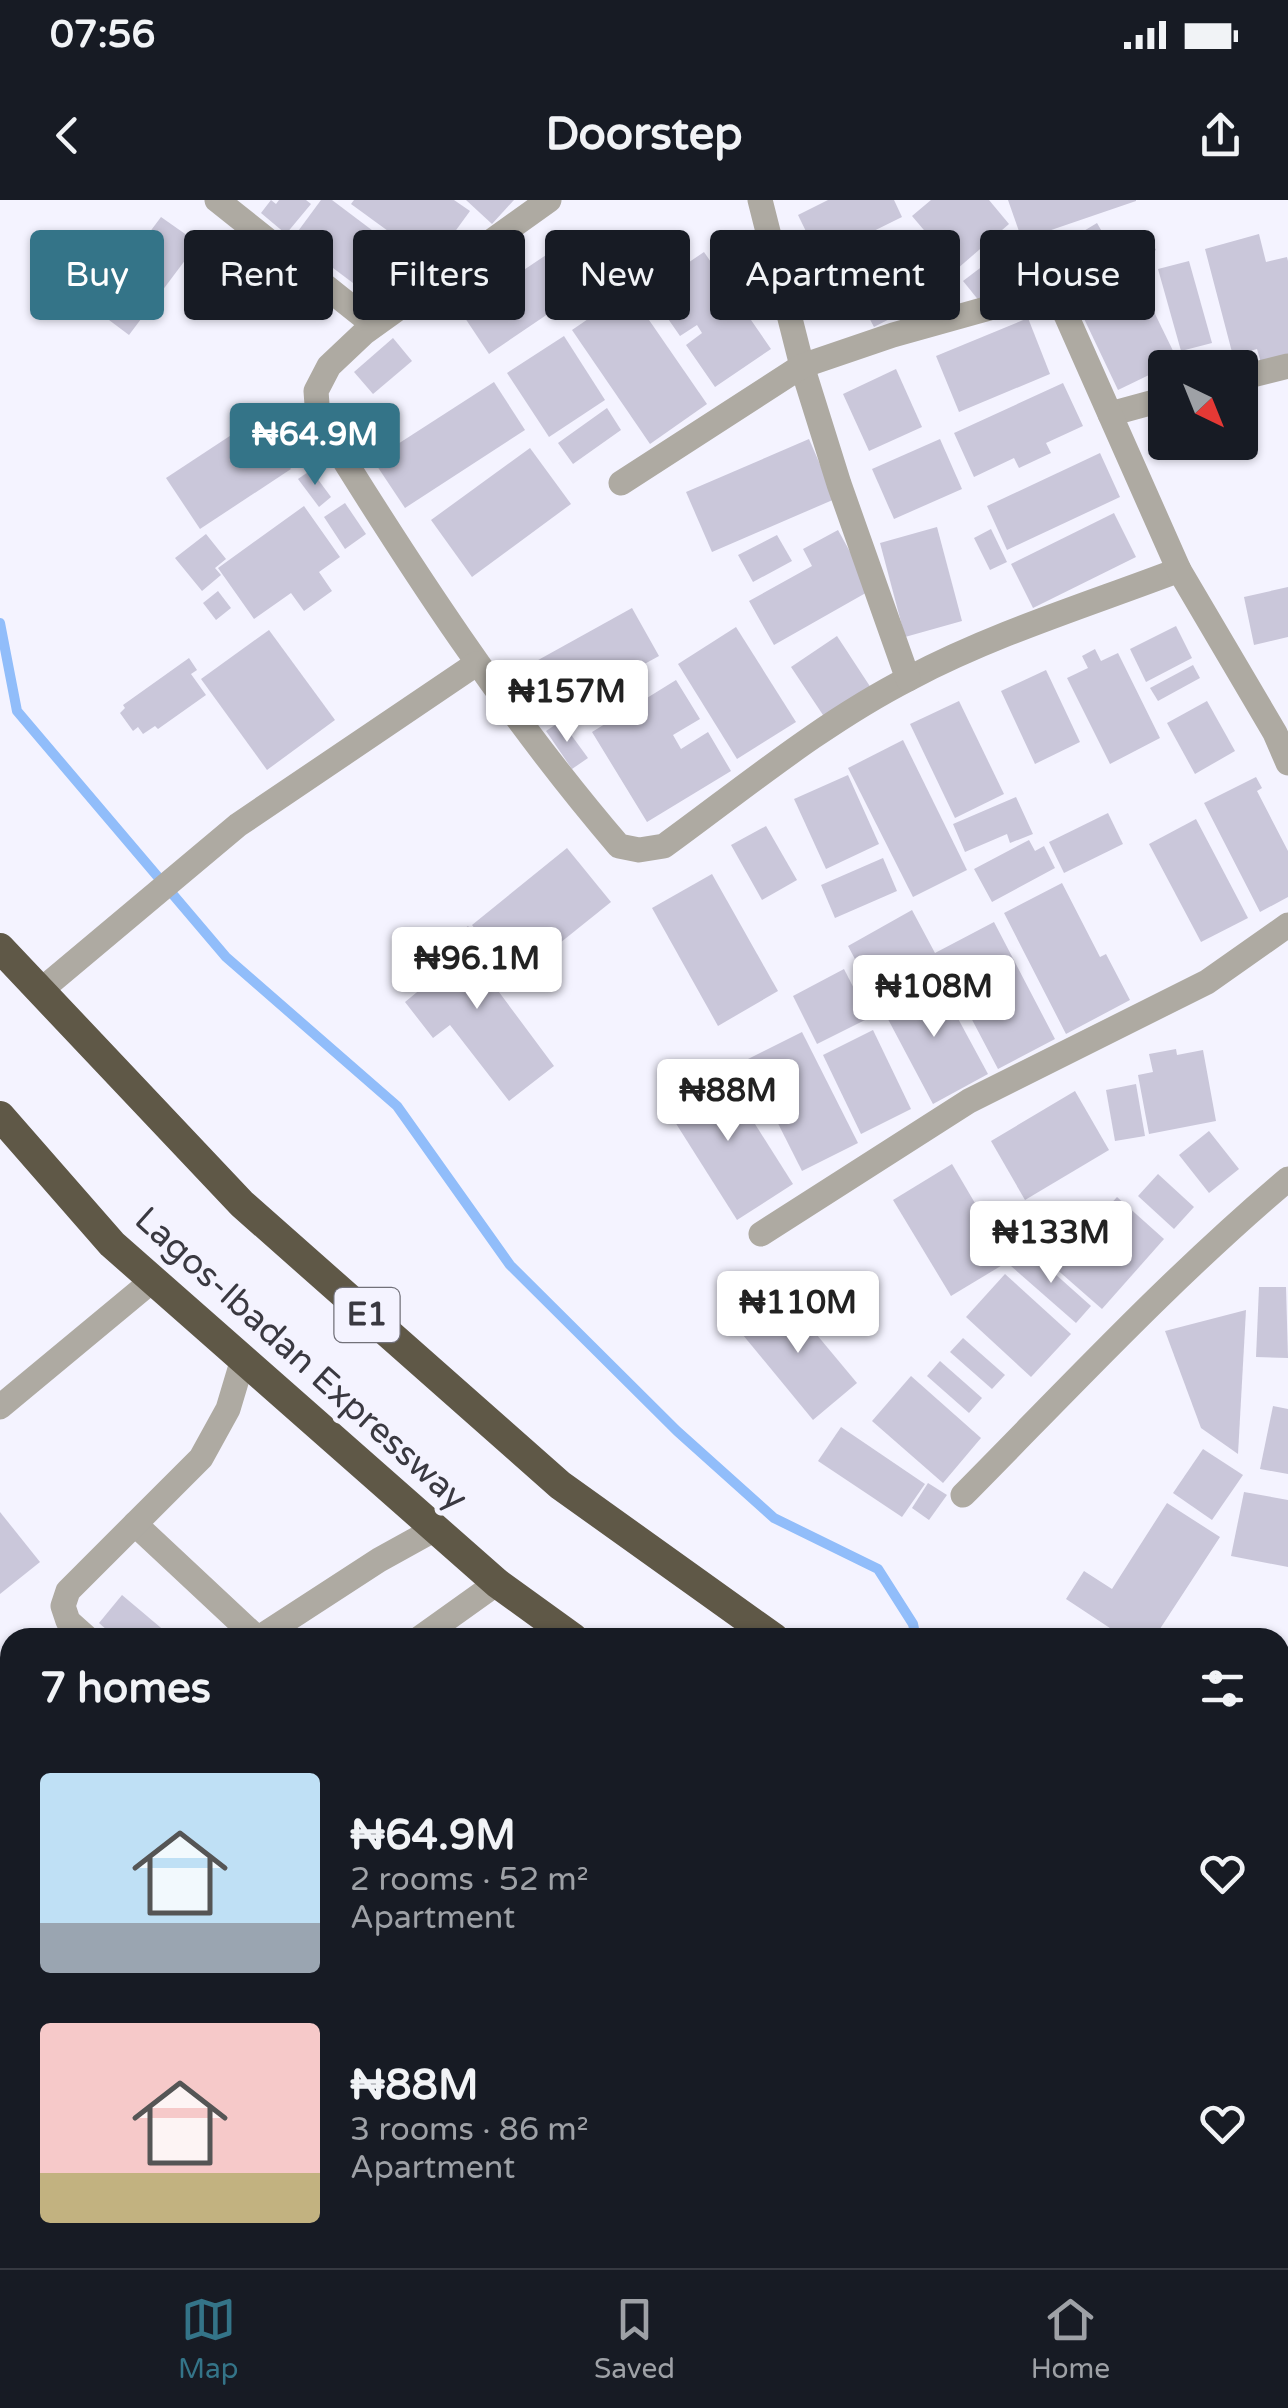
<!DOCTYPE html>
<html lang="en">
<head>
<meta charset="utf-8">
<style>
	:root { --surface:#171b24; --page:#20242c; --text:#f1f3f6; --muted:#9ea1a6; --line:#363941; --accent:#347488 }
	body { margin:0; font-family:"Varela Round",sans-serif; background:var(--page); color:var(--text); height:100vh; display:flex; flex-direction:column; font-size:38px; white-space:nowrap }
	* { box-sizing:border-box; margin:0 }
	p { font-size:32px; color:var(--muted) }
	.icon { flex:none; width:55px; height:55px; fill:none; stroke:currentColor; stroke-width:2; stroke-linecap:round; stroke-linejoin:round }
	.map { position:relative; flex:1; overflow:hidden }
	.sheet { position:absolute; left:0px; top:1428px; width:1290px; height:642px; display:flex; flex-direction:column; background:var(--surface); border-radius:30px 30px 0 0; box-shadow:0 2px 8px #0004 }
	.sheet>* { flex:none }
	.hud { position:absolute; left:30px; top:30px; width:1230px; height:90px; display:flex; gap:20px }
	.needle { width:65px; rotate:137deg }
	.tools { position:absolute; left:1148px; top:150px; display:grid; gap:20px }
	.tools a { display:grid; place-items:center; width:110px; height:110px; border-radius:10px; background:var(--surface); box-shadow:0 2px 8px #0004; font-size:50px }
	.price { position:absolute; translate:-50% -85px; padding:0 22px; border-radius:10px; background:#fff; color:#222; font-size:32px; line-height:65px; filter:drop-shadow(0 2px 5px #0008) }
	.price::after { content:''; position:absolute; left:50%; top:60px; width:30px; height:22px; margin-left:-15px; background:inherit; clip-path:polygon(0 0,100% 0,50% 100%) }
	.price.on { background:var(--accent); color:#fff }
	ul { padding:0; list-style:none }
	li { display:flex; align-items:center; gap:30px; height:250px; padding:0 40px }
	li span { display:grid; place-items:center; flex:none; width:280px; height:200px; border-radius:10px; color:#555 }
	li>.icon { margin-inline-start:auto }
	span .icon { width:120px; height:120px; fill:#fffc; stroke-width:1 }
	li b { font-size:42px }
	h2 { display:flex; justify-content:space-between; align-items:center; height:120px; padding:0 40px; font-size:42px }
	.tag { padding:0 35px; border-radius:10px; background:var(--surface); box-shadow:0 2px 8px #0004; font-size:35px; line-height:90px }
	.tag.on { background:var(--accent); color:#fff }
	.status { display:flex; justify-content:space-between; align-items:center; height:70px; padding:0 50px; background:var(--surface); direction:ltr }
	.status svg { height:28px; fill:currentColor }
	header { display:flex; justify-content:space-between; align-items:center; height:130px; padding:0 40px; background:var(--surface); font-size:45px; font-weight:700 }
	.menu { display:flex; justify-content:space-around; align-items:center; height:140px; border-top:2px solid var(--line); background:var(--surface); font-size:28px; color:var(--muted) }
	.menu a { display:grid; justify-items:center; gap:5px }
	.menu .on { color:var(--accent) }
	.map>svg:first-child { display:block }
	.lines { fill:none; stroke-linecap:round; stroke-linejoin:round }
	.stream { stroke:#91bdfa; stroke-width:10 }
	.building { fill:#cac7da }
	.minor { stroke:#aeaaa2; stroke-width:25 }
	.highway { stroke:#5f5847; stroke-width:30 }
	.labels { text-anchor:middle; dominant-baseline:central; stroke-width:10; stroke-linejoin:round; paint-order:stroke }
	.shield { fill:#f4f3ff; stroke:#72717a; stroke-width:2.5 }
	.shield-label { font-size:32px; font-weight:bold; fill:#3a3941 }
	.street-label { font-size:35px; fill:#3a3941; stroke:#f4f3ff }
</style>
</head>
<body>
<div class="status"><b>07:56</b><svg viewBox="0 0 49 12"><path d="M0 12V9h3v3zM5 12V6h3v6zM10 12V3h3v9zM15 12V0h3v12zM26 1h20v11H26zM47 4h2v5h-2z"/></svg></div>
<header><svg class="icon" aria-label="back" viewBox="0 0 24 24"><path d="M15 5l-7 7 7 7"/></svg>Doorstep<svg class="icon" aria-label="share" viewBox="0 0 24 24"><path d="M12 15V3M7 8l5-5 5 5M5 13v7h14v-7"/></svg></header>
<div class="map">
<svg width="1288" height="2068" viewBox="0 0 1288 2068">
	<rect width="100%" height="100%" fill="#f4f3ff"/>
	<g class="lines">
		<g class="stream">
			<path d="M0 423 17 511 226 757 397 906 510 1065 677 1231 774 1318 878 1369 913 1424 916 1438"/>
			<path d="M1142 2060 1147 2068"/>
		</g>
	</g>
	<g class="building">
		<path d="M271 0 276 4 279 0H306L311 4 286 34 261 13Z"/>
		<path d="M321 0H332L405 55 373 98 293 38Z"/>
		<path d="M354 0H454L470 11 432 63 351 4Z"/>
		<path d="M466 0H514L492 24Z"/>
		<path d="M828 0H894L902 17 819 58 798 15Z"/>
		<path d="M931 0H989L1009 24 957 69 912 16Z"/>
		<path d="M1008 0H1136V1L1022 40Z"/>
		<path d="M161 17 198 43 129 135 93 108Z"/>
		<path d="M1097 23 1112 49 1145 30 1156 50 1116 73 1104 52 1062 78 1047 53Z"/>
		<path d="M1259 34 1266 62 1287 57 1288 61V156L1261 163 1257 149 1233 156 1205 49Z"/>
		<path d="M912 35 948 96 921 113 884 52Z"/>
		<path d="M573 37 601 78 489 154 461 112Z"/>
		<path d="M1013 43 1029 64 980 102 963 81Z"/>
		<path d="M872 49 905 111 874 127 841 65Z"/>
		<path d="M704 52 771 149 715 187 686 145 702 133 697 125 680 136 648 90Z"/>
		<path d="M1189 61 1212 143 1181 151 1158 69Z"/>
		<path d="M1137 77 1178 161 1118 190 1078 106Z"/>
		<path d="M629 91 707 204 650 244 572 130Z"/>
		<path d="M1028 118 1050 174 959 212 936 156Z"/>
		<path d="M564 136 605 200 549 237 507 173Z"/>
		<path d="M393 138 412 161 373 194 354 172Z"/>
		<path d="M896 169 922 227 869 251 843 194Z"/>
		<path d="M494 182 525 230 405 308 373 260Z"/>
		<path d="M1063 183 1083 226 1046 243 1051 253 1019 268 1014 258 974 277 954 233Z"/>
		<path d="M607 208 621 230 573 264 558 243Z"/>
		<path d="M257 218 291 269 200 329 166 278Z"/>
		<path d="M809 239 835 299 712 352 686 292Z"/>
		<path d="M940 239 962 289 894 319 872 269Z"/>
		<path d="M530 248 571 304 472 377 431 320Z"/>
		<path d="M1100 253 1120 297 1007 350 987 306Z"/>
		<path d="M311 270 331 297 319 307 298 279Z"/>
		<path d="M345 303 366 334 345 349 324 317Z"/>
		<path d="M304 306 340 357 319 372 332 391 304 411 291 393 254 419 218 368Z"/>
		<path d="M1114 313 1136 357 1033 408 1011 364Z"/>
		<path d="M937 327 962 421 905 437 880 343Z"/>
		<path d="M991 329 1007 362 990 370 974 338Z"/>
		<path d="M838 330 871 390 774 445 749 401 812 366 803 349Z"/>
		<path d="M206 334 226 359 215 368 221 375 202 391 175 358Z"/>
		<path d="M777 335 792 361 753 382 738 355Z"/>
		<path d="M1288 387V437L1254 445 1244 397Z"/>
		<path d="M218 391 231 408 216 420 203 403Z"/>
		<path d="M632 408 659 456 548 517 522 469Z"/>
		<path d="M1176 426 1192 458 1146 482 1130 449Z"/>
		<path d="M736 427 796 522 737 559 678 464Z"/>
		<path d="M269 430 335 520 267 570 201 479Z"/>
		<path d="M837 436 873 491 827 521 791 467Z"/>
		<path d="M1095 449 1101 461 1118 453 1160 538 1110 564 1067 478 1088 468 1082 456Z"/>
		<path d="M189 458 197 470 191 474 206 495 158 529 155 526 143 534 138 527 133 531 120 513 125 508 123 505Z"/>
		<path d="M1193 465 1200 478 1158 501 1150 488Z"/>
		<path d="M1046 470 1080 542 1035 564 1001 491Z"/>
		<path d="M676 480 700 519 673 535 681 549 708 532 731 571 647 622 592 532Z"/>
		<path d="M959 501 1004 594 955 618 910 524Z"/>
		<path d="M1207 501 1235 551 1195 574 1167 523Z"/>
		<path d="M561 521 588 558 572 569 546 531Z"/>
		<path d="M903 540 967 670 913 697 848 568Z"/>
		<path d="M848 575 879 644 826 669 794 599Z"/>
		<path d="M1256 577 1262 588 1257 591 1288 651V697L1260 712 1204 603Z"/>
		<path d="M1016 597 1033 634 1010 643 1007 634 965 652 953 624Z"/>
		<path d="M1108 613 1123 644 1064 673 1049 642Z"/>
		<path d="M1196 619 1248 718 1201 742 1149 644Z"/>
		<path d="M766 626 797 680 762 700 731 645Z"/>
		<path d="M1029 640 1035 651 1044 646 1055 668 992 702 974 669Z"/>
		<path d="M567 648 611 702 515 779 472 725Z"/>
		<path d="M883 658 897 691 835 718 821 685Z"/>
		<path d="M712 674 778 791 718 826 652 708Z"/>
		<path d="M1062 683 1100 757 1106 754 1130 800 1066 834 1004 713Z"/>
		<path d="M912 710 935 753 994 722 1055 839 998 869 939 757 873 793 848 746Z"/>
		<path d="M468 726 508 779 496 788 554 866 509 901 450 825 433 838 405 802 422 788 410 771Z"/>
		<path d="M844 769 869 818 817 844 793 796Z"/>
		<path d="M935 776 988 874 933 904 881 806Z"/>
		<path d="M873 830 911 909 861 934 823 855Z"/>
		<path d="M802 832 858 943 802 971 746 860Z"/>
		<path d="M1176 849 1177 855 1203 850 1216 921 1149 934 1138 875 1153 872 1149 854Z"/>
		<path d="M719 867 793 984 737 1020 663 903Z"/>
		<path d="M1136 884 1145 936 1115 941 1106 890Z"/>
		<path d="M1075 891 1109 950 1025 1000 991 941Z"/>
		<path d="M1209 931 1239 969 1209 993 1179 955Z"/>
		<path d="M952 964 1009 1061 951 1096 893 1000Z"/>
		<path d="M1158 974 1194 1007 1174 1029 1138 996Z"/>
		<path d="M1117 997 1164 1039 1102 1109 1054 1067Z"/>
		<path d="M1026 1048 1091 1106 1076 1123 1011 1066Z"/>
		<path d="M1005 1074 1071 1134 1031 1177 966 1117Z"/>
		<path d="M1259 1087H1286L1288 1158 1256 1157Z"/>
		<path d="M782 1093 857 1183 813 1220 738 1129Z"/>
		<path d="M1246 1110 1238 1254 1201 1228 1165 1131Z"/>
		<path d="M963 1138 1005 1175 992 1189 950 1152Z"/>
		<path d="M940 1161 982 1198 969 1213 927 1176Z"/>
		<path d="M911 1176 981 1238 943 1283 872 1221Z"/>
		<path d="M1273 1206 1288 1209V1274L1260 1269Z"/>
		<path d="M841 1227 925 1284 902 1317 818 1261Z"/>
		<path d="M1203 1249 1243 1275 1212 1320 1173 1293Z"/>
		<path d="M928 1283 947 1295 929 1320 912 1308Z"/>
		<path d="M1244 1292 1288 1300V1367L1231 1356Z"/>
		<path d="M1167 1303 1220 1337 1154 1438H1125L1066 1399 1084 1371 1112 1389Z"/>
		<path d="M0 1312 40 1362 0 1394Z"/>
		<path d="M122 1395 173 1438H116L99 1423Z"/>
		<path d="M10 1551V1597L0 1588V1578L7 1571 0 1562Z"/>
		<path d="M10 1827V1926L0 1907V1833Z"/>
		<path d="M29 2060H113L117 2068H33Z"/>
		<path d="M348 2060H395L399 2068H334Z"/>
		<path d="M936 2060H1017L1020 2066 921 2068Z"/>
	</g>
	<g class="lines">
		<g class="minor">
			<path d="M217 0 374 125"/>
			<path d="M549 0 365 132 329 166 316 191 318 218C410 367 505 513 619 646L639 650 664 646C744 588 822 523 910 478 995 433 1090 404 1179 370"/>
			<path d="M760 0 802 166 839 284 908 479"/>
			<path d="M1240 178 1288 166"/>
			<path d="M1110 214 1165 199"/>
			<path d="M621 283 802 166 893 135 1043 93 1058 101 1066 115 1179 370 1275 533 1288 563"/>
			<path d="M40 791 238 625 476 464"/>
			<path d="M761 1034 969 901 1207 782 1288 725"/>
			<path d="M0 1207 153 1080"/>
			<path d="M963 1295C1069 1188 1173 1076 1288 979"/>
			<path d="M135 1324 257 1438"/>
			<path d="M87 1438 68 1421 63 1406 68 1391 201 1258 228 1209 243 1159"/>
			<path d="M259 1438 379 1360 435 1329"/>
			<path d="M420 1438 497 1383"/>
			<path d="M1280 1532 1288 1536"/>
			<path d="M0 1708 10 1717"/>
			<path d="M0 1755 10 1746"/>
			<path d="M434 2060 439 2068"/>
			<path d="M191 2068 203 2060"/>
			<path d="M754 2068 770 2060"/>
		</g>
		<g class="highway">
			<path d="M0 748 242 1004 560 1285 774 1438"/>
			<path d="M0 916 112 1044 497 1383 573 1438"/>
			<path d="M1280 1746 1288 1750"/>
			<path d="M1280 1872 1288 1875"/>
		</g>
	</g>
	<g class="labels">
		<rect class="shield" x="334.5" y="1088" width="65" height="54" rx="8"/>
		<g class="shield-label">
			<text x="367" y="1115">E1</text>
		</g>
		<g class="street-label">
			<text transform="translate(301 1159) rotate(42)">Lagos-Ibadan Expressway</text>
		</g>
	</g>
</svg>
<div class="tools">
<a><svg class="needle" viewBox="-14 -14 28 28"><path d="M0-13l5 13h-10z" fill="#e53935"/><path d="M0 13l5-13h-10z" fill="#9ea1a6"/></svg></a>
</div>
<b class="price on" style="left:315px;top:288px">₦64.9M</b>
<b class="price" style="left:567px;top:545px">₦157M</b>
<b class="price" style="left:477px;top:812px">₦96.1M</b>
<b class="price" style="left:934px;top:840px">₦108M</b>
<b class="price" style="left:728px;top:944px">₦88M</b>
<b class="price" style="left:1051px;top:1086px">₦133M</b>
<b class="price" style="left:798px;top:1156px">₦110M</b>
<div class="hud">
<a class="tag on">Buy</a>
<a class="tag">Rent</a>
<a class="tag">Filters</a>
<a class="tag">New</a>
<a class="tag">Apartment</a>
<a class="tag">House</a>
</div>
<section class="sheet">
<h2>7 homes<svg class="icon" aria-label="filters" viewBox="0 0 24 24"><path d="M4 7h16M4 17h16"/><circle cx="9" cy="7" r="2"/><circle cx="15" cy="17" r="2"/></svg></h2>
<ul>
<li><span style="background:linear-gradient(#bfe0f5 75%,#9aa5b1 0)"><svg class="icon" aria-label="home" viewBox="0 0 24 24"><path d="M3 11l9-7 9 7M6 9v11h12V9"/></svg></span><div><b>₦64.9M</b><p>2 rooms · 52 m²</p><p>Apartment</p></div><svg class="icon" aria-label="heart" viewBox="0 0 24 24"><path d="M12 20l-8-8c-3-5 5-10 8-4 3-6 11-1 8 4z"/></svg></li>
<li><span style="background:linear-gradient(#f6c9c9 75%,#c2b280 0)"><svg class="icon" aria-label="home" viewBox="0 0 24 24"><path d="M3 11l9-7 9 7M6 9v11h12V9"/></svg></span><div><b>₦88M</b><p>3 rooms · 86 m²</p><p>Apartment</p></div><svg class="icon" aria-label="heart" viewBox="0 0 24 24"><path d="M12 20l-8-8c-3-5 5-10 8-4 3-6 11-1 8 4z"/></svg></li>
</ul>
</section>
</div>
<nav class="menu">
<a class="on"><svg class="icon" aria-label="map" viewBox="0 0 24 24"><path d="M3 6l6-2 6 2 6-2v14l-6 2-6-2-6 2zM9 4v14M15 6v14"/></svg>Map</a>
<a><svg class="icon" aria-label="saved" viewBox="0 0 24 24"><path d="M7 4h10v16l-5-4-5 4z"/></svg>Saved</a>
<a><svg class="icon" aria-label="home" viewBox="0 0 24 24"><path d="M3 11l9-7 9 7M6 9v11h12V9"/></svg>Home</a>
</nav>
</body>
</html>
